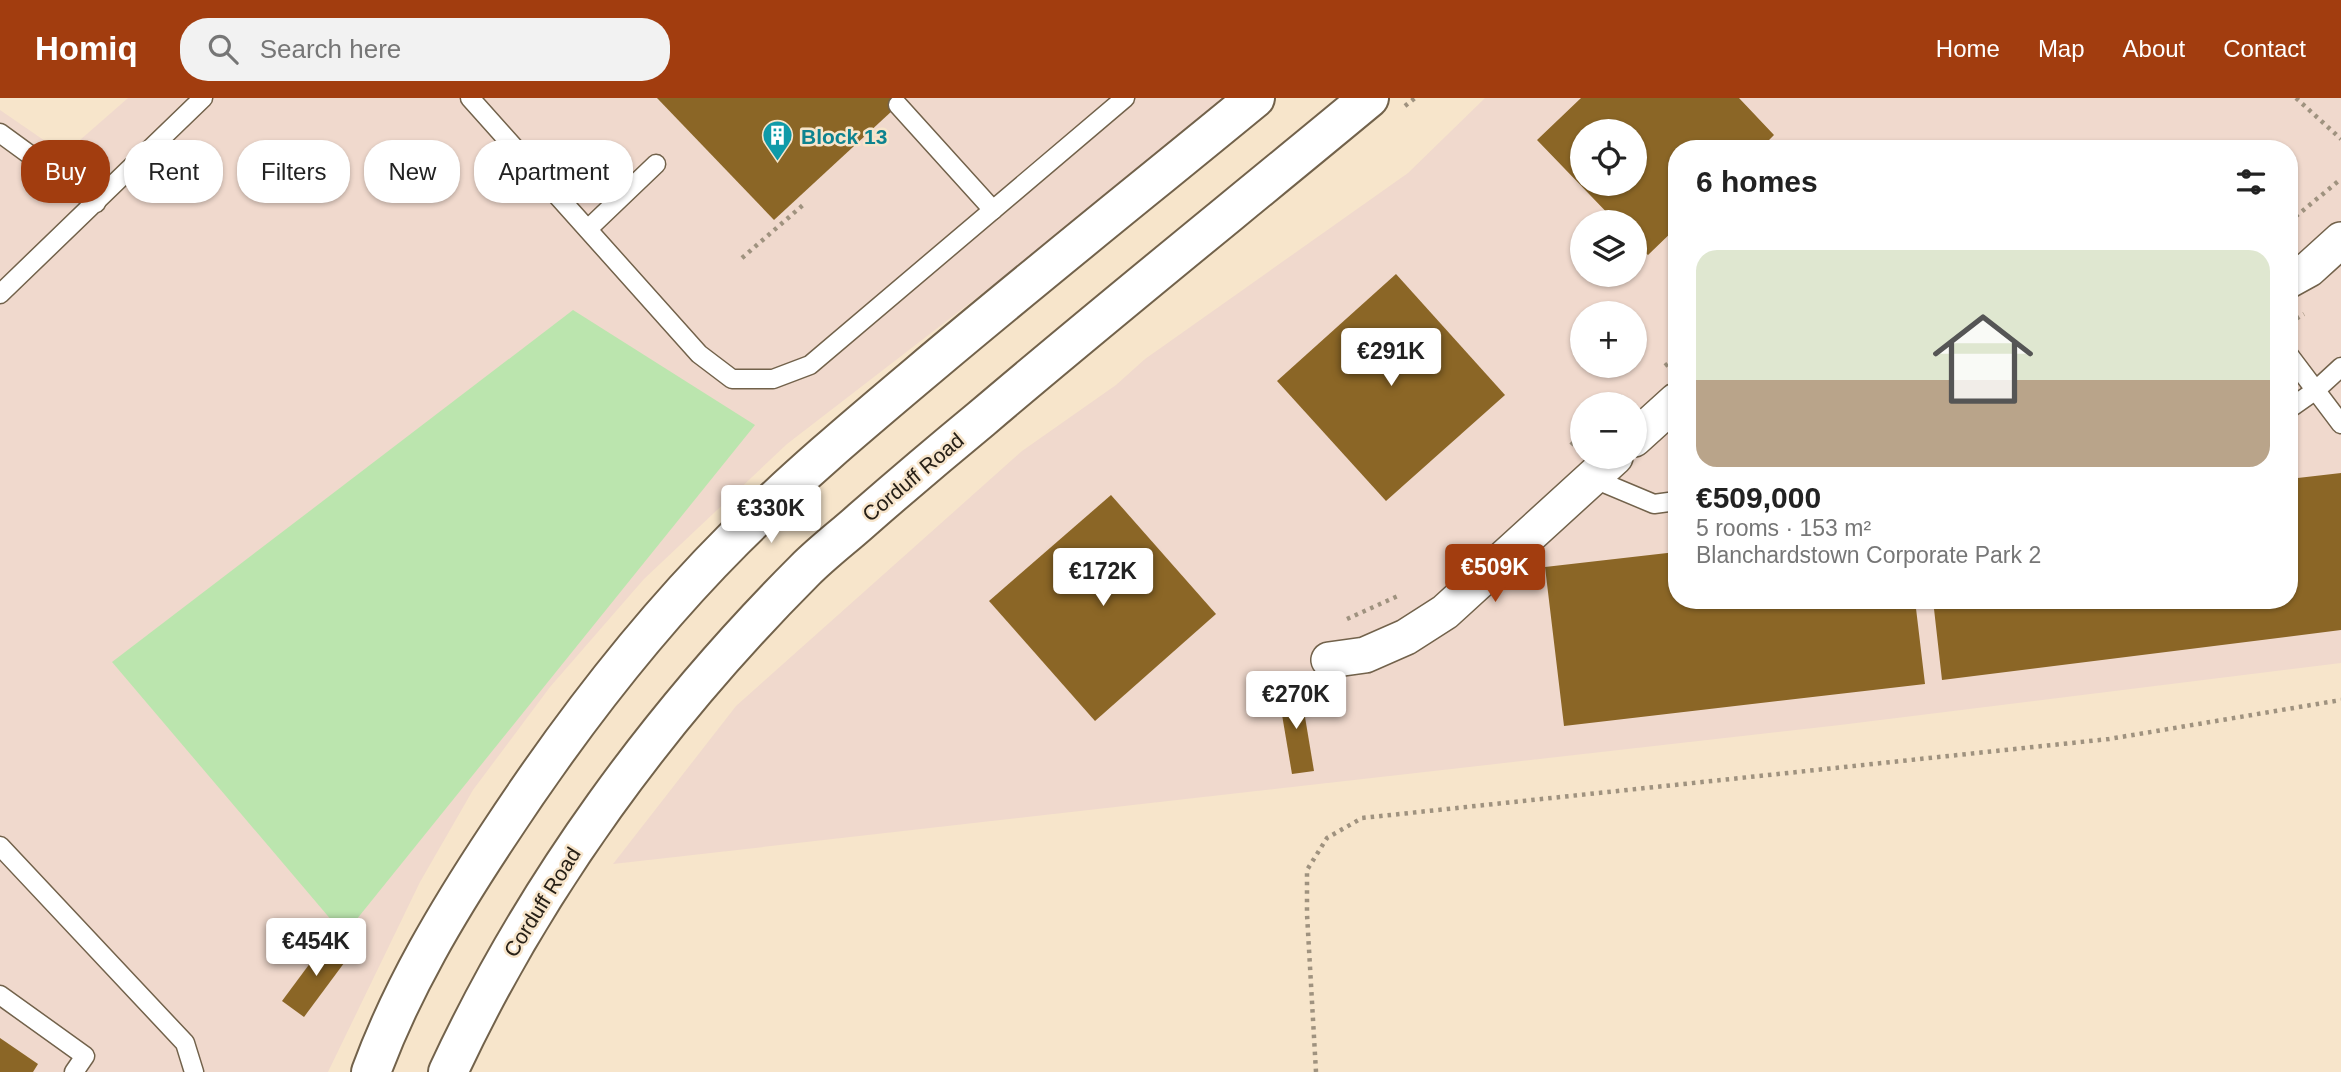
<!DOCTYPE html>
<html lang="en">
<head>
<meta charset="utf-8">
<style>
	:root { --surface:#fff; --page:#f2f2f2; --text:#222; --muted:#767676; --accent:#a23d0f }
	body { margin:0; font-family:Helvetica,sans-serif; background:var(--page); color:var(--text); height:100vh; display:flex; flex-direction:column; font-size:26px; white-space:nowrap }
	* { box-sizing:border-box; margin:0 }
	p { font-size:23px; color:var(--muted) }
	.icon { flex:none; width:38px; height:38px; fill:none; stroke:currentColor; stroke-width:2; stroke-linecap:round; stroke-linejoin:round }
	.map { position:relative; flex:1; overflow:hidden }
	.side { position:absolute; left:1668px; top:42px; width:630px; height:469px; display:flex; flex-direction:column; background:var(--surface); border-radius:28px; box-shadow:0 2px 5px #0004 }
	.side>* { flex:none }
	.hud { position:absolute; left:21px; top:42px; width:665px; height:63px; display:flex; gap:14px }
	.controls { position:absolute; left:1570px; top:21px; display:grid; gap:14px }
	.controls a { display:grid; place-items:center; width:77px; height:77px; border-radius:50%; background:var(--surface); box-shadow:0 2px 5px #0004; font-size:35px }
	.price { position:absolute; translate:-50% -60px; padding:0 16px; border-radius:7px; background:#fff; color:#222; font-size:23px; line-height:46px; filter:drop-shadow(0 2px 4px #0008) }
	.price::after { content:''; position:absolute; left:50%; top:42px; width:21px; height:16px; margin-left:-10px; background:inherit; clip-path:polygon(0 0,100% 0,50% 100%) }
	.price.selected { background:var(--accent); color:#fff }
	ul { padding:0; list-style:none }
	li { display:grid; align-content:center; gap:14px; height:371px; padding:0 28px }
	li span { display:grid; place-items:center; height:217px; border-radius:21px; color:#555 }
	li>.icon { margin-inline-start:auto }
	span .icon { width:126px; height:126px; fill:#fffc; stroke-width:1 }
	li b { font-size:30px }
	h2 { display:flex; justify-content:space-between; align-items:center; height:84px; padding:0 28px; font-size:30px }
	.chip { padding:0 24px; border-radius:28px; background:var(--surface); box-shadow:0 2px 5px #0004; font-size:24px; line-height:63px }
	.chip.selected { background:var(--accent); color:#fff }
	header { display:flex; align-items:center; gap:42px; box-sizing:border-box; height:98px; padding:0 35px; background:var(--accent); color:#fff }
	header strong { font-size:33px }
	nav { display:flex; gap:38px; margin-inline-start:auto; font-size:24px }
	.search { width:490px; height:63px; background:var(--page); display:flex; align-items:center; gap:18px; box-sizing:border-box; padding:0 24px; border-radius:28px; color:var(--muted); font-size:26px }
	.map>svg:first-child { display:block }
	.commercial { fill:#f0d9cd; fill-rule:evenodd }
	.green { fill:#bbe5ae }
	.building { fill:#8b6626; fill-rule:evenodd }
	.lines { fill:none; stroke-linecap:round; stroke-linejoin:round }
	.service-casing { stroke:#72624b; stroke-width:21 }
	.minor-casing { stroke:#72624b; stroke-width:38 }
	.tertiary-casing { stroke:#72624b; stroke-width:42 }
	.path { stroke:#9f927f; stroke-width:4.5; stroke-dasharray:3.5 5; stroke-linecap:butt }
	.service { stroke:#fff; stroke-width:18 }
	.minor { stroke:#fff; stroke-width:35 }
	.tertiary { stroke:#fff; stroke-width:38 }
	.labels { text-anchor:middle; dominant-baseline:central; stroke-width:5; stroke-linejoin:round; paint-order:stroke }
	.culture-label { font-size:21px; font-weight:bold; fill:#0d838f; stroke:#f7e5cb; text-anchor:start }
	.street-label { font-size:21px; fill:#272017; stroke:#f7e5cb }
</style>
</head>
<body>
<header>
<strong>Homiq</strong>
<div class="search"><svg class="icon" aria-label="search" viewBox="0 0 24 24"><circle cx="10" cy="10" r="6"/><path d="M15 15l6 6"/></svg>Search here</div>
<nav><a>Home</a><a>Map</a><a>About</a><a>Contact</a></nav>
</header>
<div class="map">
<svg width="2341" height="974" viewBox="0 0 2341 974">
	<rect width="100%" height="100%" fill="#f7e5cb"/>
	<g class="commercial">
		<path d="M128 0H1236L787 346 644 481 550 589 473 692 420 784 328 974H0V12L64 56Z"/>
		<path d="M1485 0H2341V565L1840 627 613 766 736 608 1022 353 1116 287 1145 261 1408 75ZM1582 33H1634V86H1582ZM1676 51H2289V502H1676ZM1582 124H1634V177H1582ZM1582 215H1634V268H1582ZM1582 306H1634V359H1582Z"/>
	</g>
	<path class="green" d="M573 212 755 327 344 837 112 564Z"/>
	<g class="building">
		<path d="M657 0H906L774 122Z"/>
		<path d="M1581 0H1739L1774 37 1760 51H1676V130L1648 157 1634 144V124H1616L1537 42ZM1582 33H1634V86H1582Z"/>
		<path d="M1903 43 1911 51H1896Z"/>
		<path d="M1396 176 1505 297 1386 403 1277 283Z"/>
		<path d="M2341 375V532L1942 582 1933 502H2289V381Z"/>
		<path d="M1111 397 1216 516 1095 623 989 503Z"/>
		<path d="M1676 454V502H1915L1925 586 1564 628 1545 469Z"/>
		<path d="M1300 589 1314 673 1292 676 1278 593Z"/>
		<path d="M328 841 350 857 304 919 282 903Z"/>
		<path d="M0 940 38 966 33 974H0Z"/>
	</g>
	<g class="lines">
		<defs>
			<g id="service">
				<path d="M470 0 699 256 732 281H773L810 267 1125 0"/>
				<path d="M898 7 993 112"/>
				<path d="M0 35 96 105"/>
				<path d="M588 131 656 66"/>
				<path d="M0 196 203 0"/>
				<path d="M2289 257 2341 326"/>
				<path d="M2289 311 2316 292 2341 269"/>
				<path d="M1592 380 1654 406 1676 403"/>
				<path d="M0 748 185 945 194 974"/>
				<path d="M0 897 85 958 74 974"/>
			</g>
			<g id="minor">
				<path d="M2289 182 2309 171 2341 142"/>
				<path d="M1634 341 1676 303"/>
				<path d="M1329 562 1365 557 1406 539 1445 514 1615 359"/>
			</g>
			<g id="tertiary">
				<path d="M371 974C402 890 448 813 497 739 567 632 644 531 734 441 792 383 856 329 919 276 1030 182 1143 92 1255 0"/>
				<path d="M448 974C535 787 660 617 805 472 823 454 843 439 862 422 901 388 941 354 981 321 1109 212 1240 107 1369 0"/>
			</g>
		</defs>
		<use href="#service" class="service-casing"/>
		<use href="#minor" class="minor-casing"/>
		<use href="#tertiary" class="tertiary-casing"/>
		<g class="path">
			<path d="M2296 0 2341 41"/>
			<path d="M1405 8 1415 0"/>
			<path d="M2289 124 2341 81"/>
			<path d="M742 160 803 107"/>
			<path d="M2289 225 2304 216"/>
			<path d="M1665 268 1676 259"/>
			<path d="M1614 306 1627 295"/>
			<path d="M1571 347 1582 336"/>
			<path d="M1347 521 1400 497"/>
			<path d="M1316 974 1307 816V772L1327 740 1362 720 2109 641 2341 602"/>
		</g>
		<use href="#service" class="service"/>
		<use href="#minor" class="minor"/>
		<use href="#tertiary" class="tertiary"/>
	</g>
	<defs>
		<symbol id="building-pin" viewBox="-11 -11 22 30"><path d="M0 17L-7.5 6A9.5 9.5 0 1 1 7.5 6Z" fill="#0f9aa8" stroke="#f7e5cb"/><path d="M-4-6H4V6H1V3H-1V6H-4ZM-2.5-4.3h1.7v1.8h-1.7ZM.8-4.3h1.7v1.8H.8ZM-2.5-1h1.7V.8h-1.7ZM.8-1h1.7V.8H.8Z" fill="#fff"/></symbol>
	</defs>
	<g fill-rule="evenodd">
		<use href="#building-pin" x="760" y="20" width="35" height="47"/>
	</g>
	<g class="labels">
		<g class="culture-label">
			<text x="801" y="38">Block 13</text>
		</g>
		<g class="street-label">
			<text transform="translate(913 379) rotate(-40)">Corduff Road</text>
			<text transform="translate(542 804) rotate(-58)">Corduff Road</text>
		</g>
	</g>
</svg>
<div class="controls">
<a><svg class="icon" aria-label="locate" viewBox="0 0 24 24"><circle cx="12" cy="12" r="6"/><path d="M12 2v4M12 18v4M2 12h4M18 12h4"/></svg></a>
<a><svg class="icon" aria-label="layers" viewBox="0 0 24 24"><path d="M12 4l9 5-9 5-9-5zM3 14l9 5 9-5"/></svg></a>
<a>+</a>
<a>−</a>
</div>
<b class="price" style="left:1391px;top:290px">€291K</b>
<b class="price" style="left:771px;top:447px">€330K</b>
<b class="price selected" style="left:1495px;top:506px">€509K</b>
<b class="price" style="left:1103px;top:510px">€172K</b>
<b class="price" style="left:1296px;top:633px">€270K</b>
<b class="price" style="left:316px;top:880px">€454K</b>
<div class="hud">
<a class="chip selected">Buy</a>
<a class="chip">Rent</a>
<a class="chip">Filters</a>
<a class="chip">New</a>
<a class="chip">Apartment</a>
</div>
<section class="side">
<h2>6 homes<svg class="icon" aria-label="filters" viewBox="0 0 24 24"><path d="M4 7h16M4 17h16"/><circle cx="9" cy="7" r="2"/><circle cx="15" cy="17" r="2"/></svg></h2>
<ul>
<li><span style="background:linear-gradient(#dfe7d0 60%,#b9a48a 0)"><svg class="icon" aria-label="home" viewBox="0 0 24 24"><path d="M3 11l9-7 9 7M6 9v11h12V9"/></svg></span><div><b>€509,000</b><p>5 rooms · 153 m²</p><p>Blanchardstown Corporate Park 2</p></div></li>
</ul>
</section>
</div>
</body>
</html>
